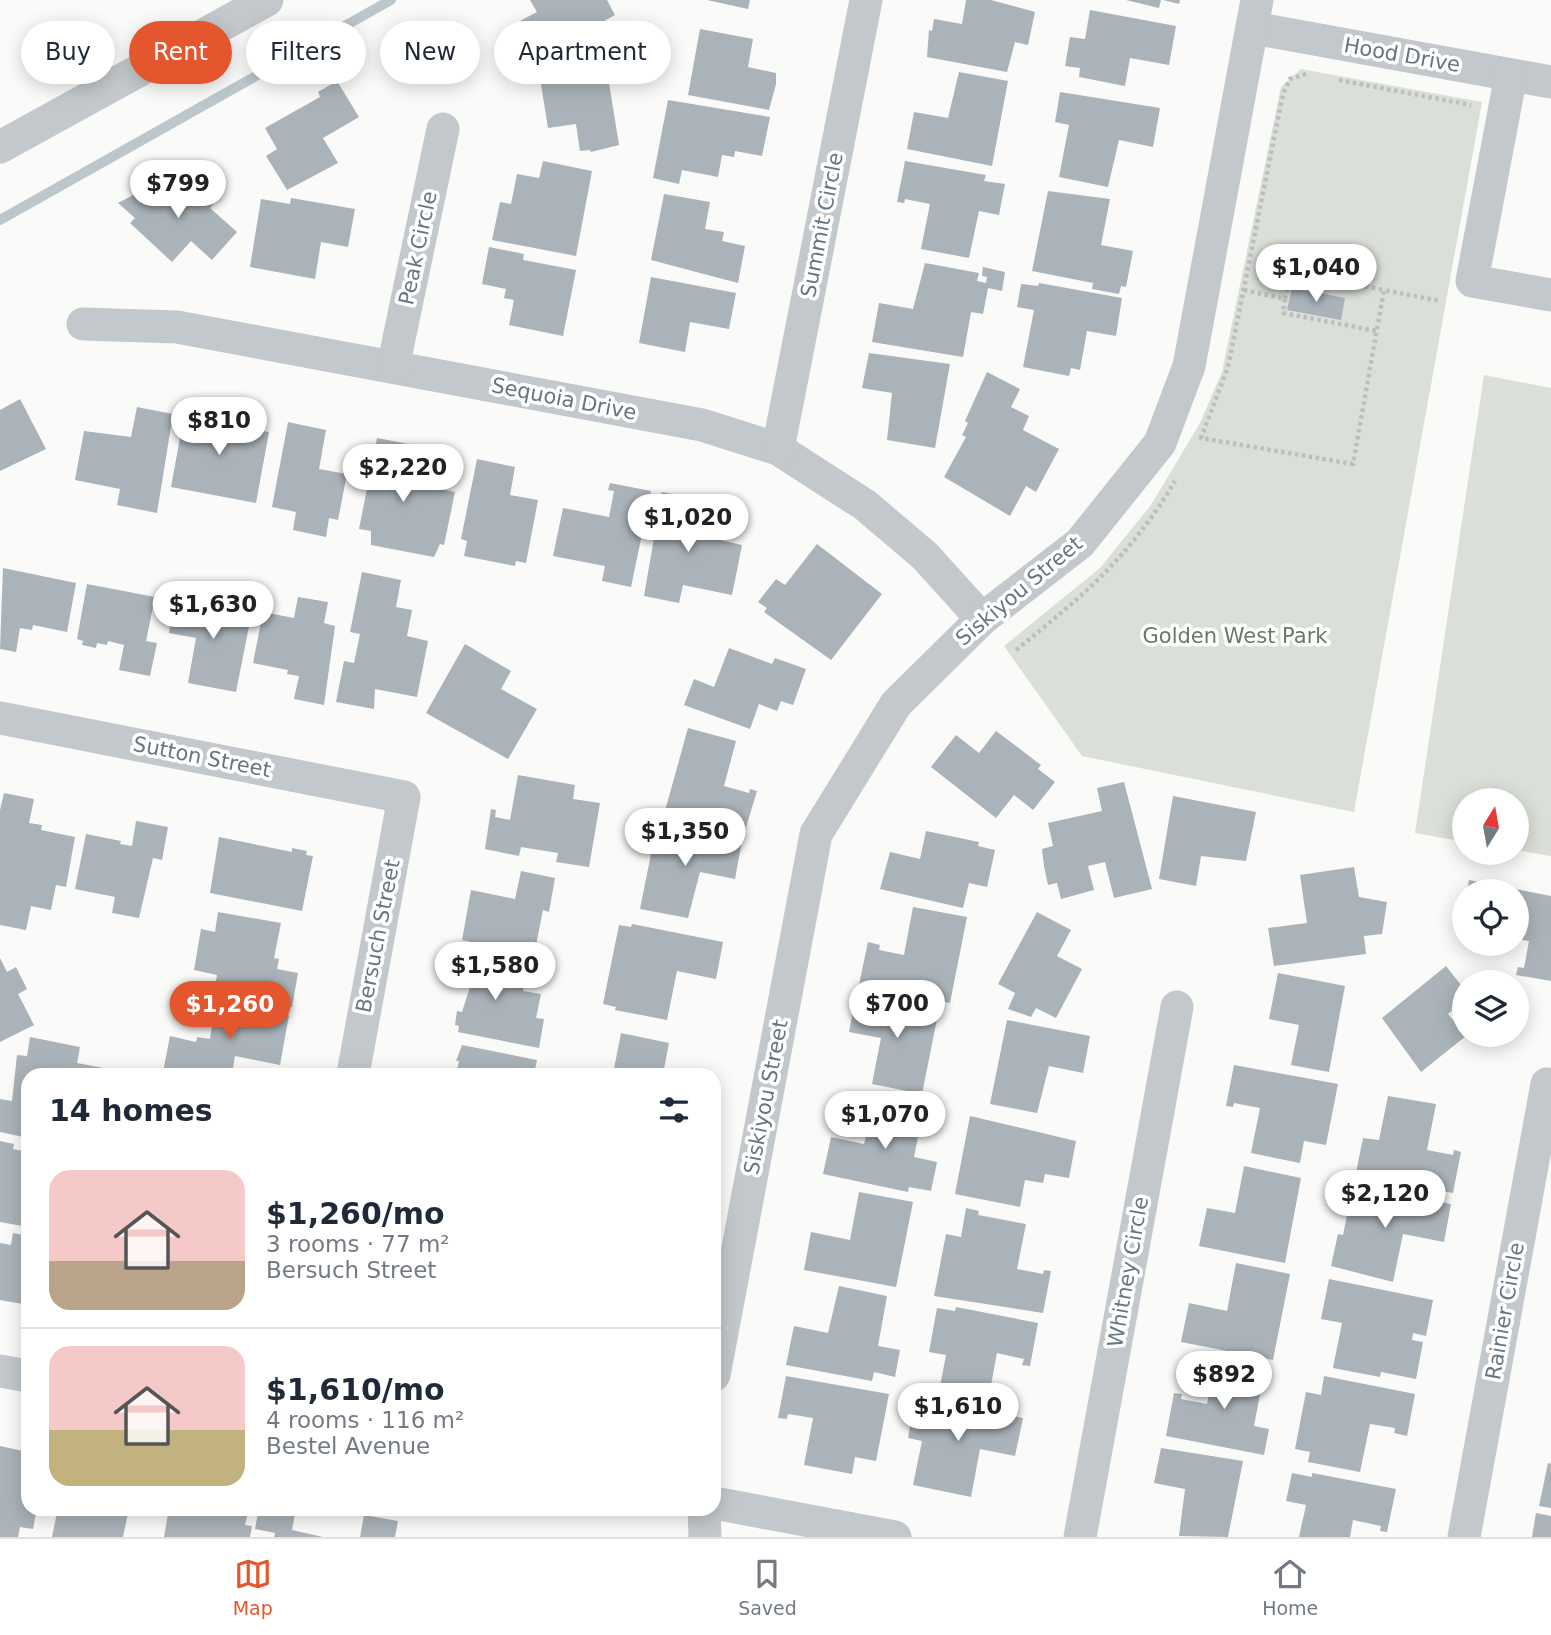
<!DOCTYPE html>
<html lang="en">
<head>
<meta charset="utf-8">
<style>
	:root { --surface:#fff; --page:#f2f2f3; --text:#1f2937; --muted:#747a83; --line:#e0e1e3; --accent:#e4572e }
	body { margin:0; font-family:"DejaVu Sans",sans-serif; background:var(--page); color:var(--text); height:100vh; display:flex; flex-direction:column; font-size:26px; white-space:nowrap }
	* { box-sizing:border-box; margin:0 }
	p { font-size:23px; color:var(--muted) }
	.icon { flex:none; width:38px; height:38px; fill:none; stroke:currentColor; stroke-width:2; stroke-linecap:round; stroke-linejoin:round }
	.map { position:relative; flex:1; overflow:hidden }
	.side { position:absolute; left:21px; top:1068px; width:700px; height:448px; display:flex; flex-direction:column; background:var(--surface); border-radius:21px; box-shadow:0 4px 18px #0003 }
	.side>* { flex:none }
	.top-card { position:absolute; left:21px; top:21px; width:700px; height:63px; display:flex; gap:14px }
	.needle { width:46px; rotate:11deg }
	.controls { position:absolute; left:1452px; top:788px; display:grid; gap:14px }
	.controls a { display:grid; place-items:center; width:77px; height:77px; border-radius:50%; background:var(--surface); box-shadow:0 4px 18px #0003; font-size:35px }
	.price { position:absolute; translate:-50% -60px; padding:0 16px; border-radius:24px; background:#fff; color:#222; font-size:23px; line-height:46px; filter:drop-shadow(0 2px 4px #0008) }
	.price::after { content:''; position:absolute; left:50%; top:42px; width:21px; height:16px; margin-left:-10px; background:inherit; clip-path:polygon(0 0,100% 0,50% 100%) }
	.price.selected { background:var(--accent); color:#fff }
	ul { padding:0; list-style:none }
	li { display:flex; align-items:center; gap:21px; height:175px; padding:0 28px }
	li+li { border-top:2px solid var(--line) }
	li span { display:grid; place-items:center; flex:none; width:196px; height:140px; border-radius:21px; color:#555 }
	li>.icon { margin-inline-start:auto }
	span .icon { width:84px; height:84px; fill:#fffc; stroke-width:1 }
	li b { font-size:30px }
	h2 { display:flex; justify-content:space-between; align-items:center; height:84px; padding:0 28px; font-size:30px }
	.tag { padding:0 24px; border-radius:32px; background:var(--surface); box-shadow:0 4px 18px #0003; font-size:24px; line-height:63px }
	.tag.selected { background:var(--accent); color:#fff }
	.tabs { display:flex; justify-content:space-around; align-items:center; height:98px; border-top:2px solid var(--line); background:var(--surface); font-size:19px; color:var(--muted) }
	.tabs a { display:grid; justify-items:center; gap:4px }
	.tabs .selected { color:var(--accent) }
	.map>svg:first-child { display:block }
	.green { fill:#dadfd7 }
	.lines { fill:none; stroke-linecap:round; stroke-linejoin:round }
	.stream { stroke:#bbc7cb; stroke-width:10 }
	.building { fill:#aab3b9 }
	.path { stroke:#bbbfc2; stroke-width:4.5; stroke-dasharray:3.5 3.5; stroke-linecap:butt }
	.minor { stroke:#c3c8cc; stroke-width:33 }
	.labels { text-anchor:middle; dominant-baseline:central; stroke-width:7; stroke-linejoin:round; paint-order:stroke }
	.street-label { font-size:21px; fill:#657683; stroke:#fff }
	.park-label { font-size:21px; fill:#687a64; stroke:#fff }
</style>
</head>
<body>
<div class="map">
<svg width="1551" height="1537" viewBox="0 0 1551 1537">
	<rect width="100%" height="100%" fill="#fafaf8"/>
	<g class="green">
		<path d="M1301 69 1482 102 1354 812 1082 756 1004 646 1100 568 1151 505 1200 423 1222 372 1281 87Z"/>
		<path d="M1484 375 1551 388V856L1517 850V800H1465V842L1415 833Z"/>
	</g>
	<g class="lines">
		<path class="stream" d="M0 220 391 0"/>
	</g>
	<g class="building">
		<path d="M530 0H607L615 15 557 47 560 53 522 74 504 41 525 30 520 21 537 12Z"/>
		<path d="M707 0H750L748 9Z"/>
		<path d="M966 0H991L1035 12 1028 45 1015 42 1007 72 927 57 929 30 932 31 934 19 962 24Z"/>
		<path d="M1126 0H1161L1159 8Z"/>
		<path d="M1163 0H1180L1179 4Z"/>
		<path d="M1090 10 1176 26 1169 65 1130 58 1125 86 1079 77 1080 68 1065 66 1070 37 1085 39Z"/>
		<path d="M700 29 753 39 748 67 776 73V84L769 110 688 95Z"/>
		<path d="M606 64 619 145 591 152 590 150 580 151 576 124 548 128 539 72Z"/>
		<path d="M959 72 1008 81 992 166 907 149 914 112 948 118Z"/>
		<path d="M337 81 359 117 323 138 338 163 287 190 266 156 277 149 265 128 320 97 318 92Z"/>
		<path d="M1060 92 1160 108 1153 147 1119 140 1108 187 1059 177 1069 125 1055 122Z"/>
		<path d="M668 100 770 117 762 156 735 151 734 157 722 155 718 177 682 170 679 184 653 178Z"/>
		<path d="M543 161 592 171 576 256 492 240 500 202 511 204 517 174 539 178Z"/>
		<path d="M905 161 986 175 984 181 1005 184 999 215 979 211 969 258 921 249 930 204 905 199 904 203 897 202Z"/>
		<path d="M176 176 195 194 199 189 214 203 210 208 237 232 212 260 191 241 172 262 130 223 135 218 118 203 152 185 160 193Z"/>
		<path d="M1048 191 1110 199 1101 245 1133 251 1126 287 1121 286 1119 294 1092 289 1093 283 1032 271Z"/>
		<path d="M664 194 710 202 705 229 724 232 722 241 745 246 738 283 651 260Z"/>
		<path d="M291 198 355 209 348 247 321 242 315 279 250 267 261 199 290 204Z"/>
		<path d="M489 247 524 254 523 260 576 270 563 336 509 325 514 300 504 298 506 289 482 284Z"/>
		<path d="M925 263 979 273 977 281 986 283 987 277 982 276 983 267 1005 272 1002 291 988 288 983 314 971 312 963 357 872 342 879 303 913 309Z"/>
		<path d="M651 277 736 293 729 329 690 322 685 352 639 343Z"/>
		<path d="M1039 283 1122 298 1116 336 1087 331 1080 370 1071 368 1069 376 1023 367 1034 310 1017 307 1021 284 1038 286Z"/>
		<path d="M1292 288 1345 298 1341 320 1287 310Z"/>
		<path d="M869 353 950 364 935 448 887 440 892 393 862 388Z"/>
		<path d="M987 372 1020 389 1011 407 1029 416 1023 430 1059 449 1036 492 1026 486 1010 516 944 477 966 437 962 435 968 423 965 421Z"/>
		<path d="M20 399 46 449 0 471V410Z"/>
		<path d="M186 405 229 413 227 422 223 421 219 445 226 447 230 426 269 432 256 503 171 487Z"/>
		<path d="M137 407 173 414 157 513 117 505 120 489 75 480 84 431 131 437Z"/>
		<path d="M288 422 326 430 319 469 347 474 338 520 329 518 326 537 293 530 296 512 272 507Z"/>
		<path d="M377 438 414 445 407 483 455 492 444 545 440 544 434 557 371 545V531L359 529Z"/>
		<path d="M477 459 515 467 510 495 538 500 526 563 516 561 515 566 464 556 467 541 461 539Z"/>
		<path d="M610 483 651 491 631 587 602 581 605 566 553 556 563 508 609 517 614 491 608 490Z"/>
		<path d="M662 492 700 500 693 534 742 545 732 595 683 585 679 603 644 596Z"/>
		<path d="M817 544 882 594 831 660 764 612 767 608 758 602 776 579 785 585Z"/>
		<path d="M3 568 76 583 67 632 33 625 32 630 20 628 16 652 0 649Z"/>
		<path d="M362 572 401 580 396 607 412 610 407 636 428 641 417 697 375 689 374 709 336 702 344 661 354 663 360 634 350 632Z"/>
		<path d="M87 584 155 597 146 641 157 643 150 676 119 670 124 645 108 641 107 645 97 643 96 648 82 645 83 641 77 639Z"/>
		<path d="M175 597 252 611 236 692 188 683 196 638 169 633Z"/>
		<path d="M298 597 328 602 324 623 335 626 324 705 294 699 299 676 287 674 288 670 253 663 263 612 294 618Z"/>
		<path d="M465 644 511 671 501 689 537 709 508 759 426 713Z"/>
		<path d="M729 648 772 664 775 658 806 669 793 705 781 701 777 711 759 704 750 729 684 705 694 679 714 687Z"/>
		<path d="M688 728 736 741 724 786 749 793 750 789 757 791 745 831 665 811Z"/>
		<path d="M996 731 1041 765 1038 769 1055 782 1033 810 1014 795 996 818 931 767 956 735 979 753Z"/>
		<path d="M518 775 575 785 573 799 600 803 589 867 556 862 558 853 521 847 519 856 485 849 491 809 496 810 495 817 510 820Z"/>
		<path d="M1124 782 1152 889 1114 898 1105 862 1088 866 1094 890 1061 899 1057 883 1048 885 1044 866 1042 849 1053 846 1048 823 1102 811 1097 788Z"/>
		<path d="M4 793 34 799 29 823 42 825 41 830 75 837 66 887 56 885 51 910 31 906 26 930 0 925V810Z"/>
		<path d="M1173 796 1256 812 1246 861 1201 856 1196 886 1159 879Z"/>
		<path d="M136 821 168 827 162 860 153 858 139 918 112 913 115 897 75 889 86 834 121 841 120 844 132 846Z"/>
		<path d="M657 824 742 841 735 879 700 872 688 918 640 909Z"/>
		<path d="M926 831 979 842 978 846 995 850 987 887 969 883 963 908 880 889 890 852 920 859Z"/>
		<path d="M219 837 292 852V848L307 851 306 855 313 856 302 911 210 893Z"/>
		<path d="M1354 867 1359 897 1387 902 1382 934 1364 936 1366 954 1274 966 1268 928 1307 923 1300 875Z"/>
		<path d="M521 871 555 878 549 912 543 910 534 955 462 940 471 890 515 899Z"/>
		<path d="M1469 880 1551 896V981L1516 975 1518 967 1524 968 1529 941 1517 939V891H1467Z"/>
		<path d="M913 907 967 917 950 1003 859 985 868 942 880 945 879 950 904 955Z"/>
		<path d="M218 912 281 923 274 958 279 959 277 969 298 973 292 1007 260 1001 261 995 215 986 217 975 194 970 201 929 215 932Z"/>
		<path d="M1037 912 1071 930 1057 956 1082 969 1056 1018 1036 1008 1031 1017 1008 1009 1015 993 998 984Z"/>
		<path d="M632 924 723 942 716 979 677 971 667 1020 615 1010 616 1007 603 1004 619 925 631 927Z"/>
		<path d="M451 950 484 957 483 964 526 973 523 991 541 994 536 1018 544 1019 539 1048 458 1032 459 1026 455 1025 457 1011 462 1012 470 987 444 982Z"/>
		<path d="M0 958 7 972 16 967 27 989 18 994 34 1025 0 1042Z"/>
		<path d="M1446 966 1465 990V1000L1448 1014 1466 1036 1421 1072 1382 1018Z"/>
		<path d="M1278 973 1345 986 1329 1072 1291 1065 1299 1025 1269 1019Z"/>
		<path d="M856 996 939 1009 922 1094 872 1084 881 1038 849 1032Z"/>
		<path d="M216 1001 289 1015 280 1065 235 1056 232 1074 163 1072 170 1036 196 1042 197 1037 210 1039Z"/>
		<path d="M1007 1020 1090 1036 1083 1073 1049 1066 1037 1113 990 1104Z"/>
		<path d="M621 1033 669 1043 663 1074H613Z"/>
		<path d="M30 1037 80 1047 77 1063 109 1069 108 1074H28V1138L0 1132V1099L12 1101 17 1055 27 1056Z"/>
		<path d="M462 1045 537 1060 534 1074H456L459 1061H456Z"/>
		<path d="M1234 1065 1338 1084 1326 1145 1304 1141 1300 1163 1251 1153 1260 1108 1234 1103 1233 1107 1226 1106Z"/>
		<path d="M1388 1096 1436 1104 1427 1150 1453 1155 1454 1150 1461 1152 1453 1193 1372 1180V1176L1356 1173 1363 1138 1379 1140Z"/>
		<path d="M876 1097 924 1106 914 1157 937 1162 931 1191 909 1187 908 1192 823 1174 831 1137 864 1144Z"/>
		<path d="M970 1116 1076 1141 1069 1178 1045 1174 1043 1183 1025 1180 1020 1207 955 1194Z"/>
		<path d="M0 1141 14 1144 13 1149 28 1152V1227L0 1222Z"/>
		<path d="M1244 1166 1301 1178 1285 1263 1199 1246 1207 1208 1235 1213Z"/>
		<path d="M1361 1187 1451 1204 1444 1242 1403 1234 1393 1282 1331 1266 1338 1234 1343 1235 1352 1191 1359 1193Z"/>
		<path d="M859 1192 913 1202 896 1287 804 1270 811 1232 850 1240Z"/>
		<path d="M966 1208 979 1211 978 1215 1026 1224 1017 1269 1043 1274 1044 1270 1051 1271 1043 1313 934 1296 946 1234 961 1237Z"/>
		<path d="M13 1233 28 1236V1305L0 1300V1243L11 1245Z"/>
		<path d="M1236 1263 1290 1274 1273 1360 1181 1342 1189 1303 1227 1311Z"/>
		<path d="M1329 1279 1433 1300 1426 1336 1413 1333 1412 1340 1423 1342 1416 1379 1381 1372 1380 1377 1333 1368 1342 1323 1321 1319Z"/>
		<path d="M839 1286 887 1296 878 1346 900 1350 895 1377 874 1372 872 1381 786 1365 794 1326 828 1333Z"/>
		<path d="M956 1307 1038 1323 1030 1366 1022 1365 1024 1359 997 1353 988 1401 939 1392 946 1355 929 1352 937 1308 955 1311Z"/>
		<path d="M1216 1358 1265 1368 1254 1426 1269 1429 1264 1455 1166 1436 1174 1393 1182 1394 1181 1399 1207 1404Z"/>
		<path d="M786 1376 889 1394 876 1461 855 1457 852 1474 804 1465 813 1418 788 1414 787 1419 778 1418Z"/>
		<path d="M1324 1376 1415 1394 1407 1436 1394 1433 1395 1428 1370 1424 1360 1472 1308 1462 1310 1452 1295 1449 1306 1392 1321 1395Z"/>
		<path d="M915 1399 1023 1418 1015 1456 980 1449 971 1497 913 1485 922 1441 908 1438Z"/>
		<path d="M0 1446 28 1452V1508H37L33 1529 20 1527 18 1537H0Z"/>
		<path d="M1161 1448 1243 1461 1228 1537 1179 1536 1185 1489 1154 1483Z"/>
		<path d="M1548 1463 1551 1464V1508L1539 1506Z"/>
		<path d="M1292 1473 1312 1477V1473L1396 1489 1387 1532 1380 1531 1381 1526 1353 1520 1350 1537H1299L1306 1505 1286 1501Z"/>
		<path d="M58 1508H129L123 1537H52Z"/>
		<path d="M169 1508 206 1512V1508H249L245 1525 252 1526 250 1537H164Z"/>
		<path d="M259 1508H296L292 1530 323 1537H274L275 1533 255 1529Z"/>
		<path d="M1536 1513 1551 1516V1537H1532Z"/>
		<path d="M364 1515 398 1521 395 1537H360Z"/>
	</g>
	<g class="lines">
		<g class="path">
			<path d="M1306 74 1290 79 1283 94 1228 367 1201 438 1353 464 1384 290 1440 301"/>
			<path d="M1339 80 1471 105"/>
			<path d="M1244 290 1285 299 1288 284 1321 291 1323 278 1384 290"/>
			<path d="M1285 299 1283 313 1377 331"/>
			<path d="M1016 650C1084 595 1129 558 1175 481"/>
		</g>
		<g class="minor">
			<path d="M1253 28 1551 82"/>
			<path d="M1511 75 1472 281 1551 295"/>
			<path d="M0 147 267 0"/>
			<path d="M83 324 177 327 702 425 778 449 865 505 925 556 982 619"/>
			<path d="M393 367 443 129"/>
			<path d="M778 449 866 0"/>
			<path d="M0 718 404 797 353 1074"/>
			<path d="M0 1371 28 1376"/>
			<path d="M714 1375 816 834 896 704 982 619 1080 543 1160 443 1189 366 1257 0"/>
			<path d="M714 1503 895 1537"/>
			<path d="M704 1508 705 1537"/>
			<path d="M1080 1537 1177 1007"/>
			<path d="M1464 1537 1547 1084"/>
		</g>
	</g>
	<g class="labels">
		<g class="street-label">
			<text transform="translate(1402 55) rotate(10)">Hood Drive</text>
			<text transform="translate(822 225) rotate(-79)">Summit Circle</text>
			<text transform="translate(418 248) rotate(-78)">Peak Circle</text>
			<text transform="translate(564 399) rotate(11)">Sequoia Drive</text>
			<text transform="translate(1019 591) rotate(-40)">Siskiyou Street</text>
			<text transform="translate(202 757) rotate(11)">Sutton Street</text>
			<text transform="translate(378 936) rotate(-79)">Bersuch Street</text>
			<text transform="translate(766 1097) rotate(-79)">Siskiyou Street</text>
			<text transform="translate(1128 1272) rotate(-80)">Whitney Circle</text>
			<text transform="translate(1505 1311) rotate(-80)">Rainier Circle</text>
		</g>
		<g class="park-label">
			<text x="1235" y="636">Golden West Park</text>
		</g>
	</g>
</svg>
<div class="controls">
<a><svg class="needle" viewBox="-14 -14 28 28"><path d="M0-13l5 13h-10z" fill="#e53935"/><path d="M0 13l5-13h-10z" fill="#747a83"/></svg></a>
<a><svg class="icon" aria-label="locate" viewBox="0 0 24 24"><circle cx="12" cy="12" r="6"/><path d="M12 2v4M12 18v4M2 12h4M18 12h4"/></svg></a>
<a><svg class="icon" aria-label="layers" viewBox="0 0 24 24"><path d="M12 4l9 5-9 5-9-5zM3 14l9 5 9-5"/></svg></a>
</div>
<b class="price" style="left:178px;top:220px">$799</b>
<b class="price" style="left:1316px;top:304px">$1,040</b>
<b class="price" style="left:219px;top:457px">$810</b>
<b class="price" style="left:403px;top:504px">$2,220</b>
<b class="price" style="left:688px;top:554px">$1,020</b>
<b class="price" style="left:213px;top:641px">$1,630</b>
<b class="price" style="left:685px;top:868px">$1,350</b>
<b class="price" style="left:495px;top:1002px">$1,580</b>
<b class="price" style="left:897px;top:1040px">$700</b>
<b class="price selected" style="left:230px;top:1041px">$1,260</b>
<b class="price" style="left:885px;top:1151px">$1,070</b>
<b class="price" style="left:1385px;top:1230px">$2,120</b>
<b class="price" style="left:1224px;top:1411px">$892</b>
<b class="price" style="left:958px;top:1443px">$1,610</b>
<div class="top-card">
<a class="tag">Buy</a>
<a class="tag selected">Rent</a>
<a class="tag">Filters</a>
<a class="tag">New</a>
<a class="tag">Apartment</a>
</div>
<section class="side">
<h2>14 homes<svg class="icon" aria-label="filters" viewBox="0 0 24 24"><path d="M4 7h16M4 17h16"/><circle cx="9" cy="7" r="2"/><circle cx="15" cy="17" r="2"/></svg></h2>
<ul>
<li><span style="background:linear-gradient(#f6c9c9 65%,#b9a48a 0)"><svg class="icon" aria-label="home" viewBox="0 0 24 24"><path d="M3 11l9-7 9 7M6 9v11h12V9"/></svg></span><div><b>$1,260/mo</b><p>3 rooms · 77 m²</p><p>Bersuch Street</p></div></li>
<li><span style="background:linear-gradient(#f6c9c9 60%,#c2b280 0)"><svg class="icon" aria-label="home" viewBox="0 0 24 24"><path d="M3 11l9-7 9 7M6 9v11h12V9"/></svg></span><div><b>$1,610/mo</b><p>4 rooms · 116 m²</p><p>Bestel Avenue</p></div></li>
</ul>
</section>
</div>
<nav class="tabs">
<a class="selected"><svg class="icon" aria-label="map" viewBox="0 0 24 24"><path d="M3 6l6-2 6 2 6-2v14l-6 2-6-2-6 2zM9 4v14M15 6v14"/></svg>Map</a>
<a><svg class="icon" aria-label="saved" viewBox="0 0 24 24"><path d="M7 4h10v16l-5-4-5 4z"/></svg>Saved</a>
<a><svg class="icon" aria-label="home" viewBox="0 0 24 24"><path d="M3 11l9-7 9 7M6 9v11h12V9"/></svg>Home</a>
</nav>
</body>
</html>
